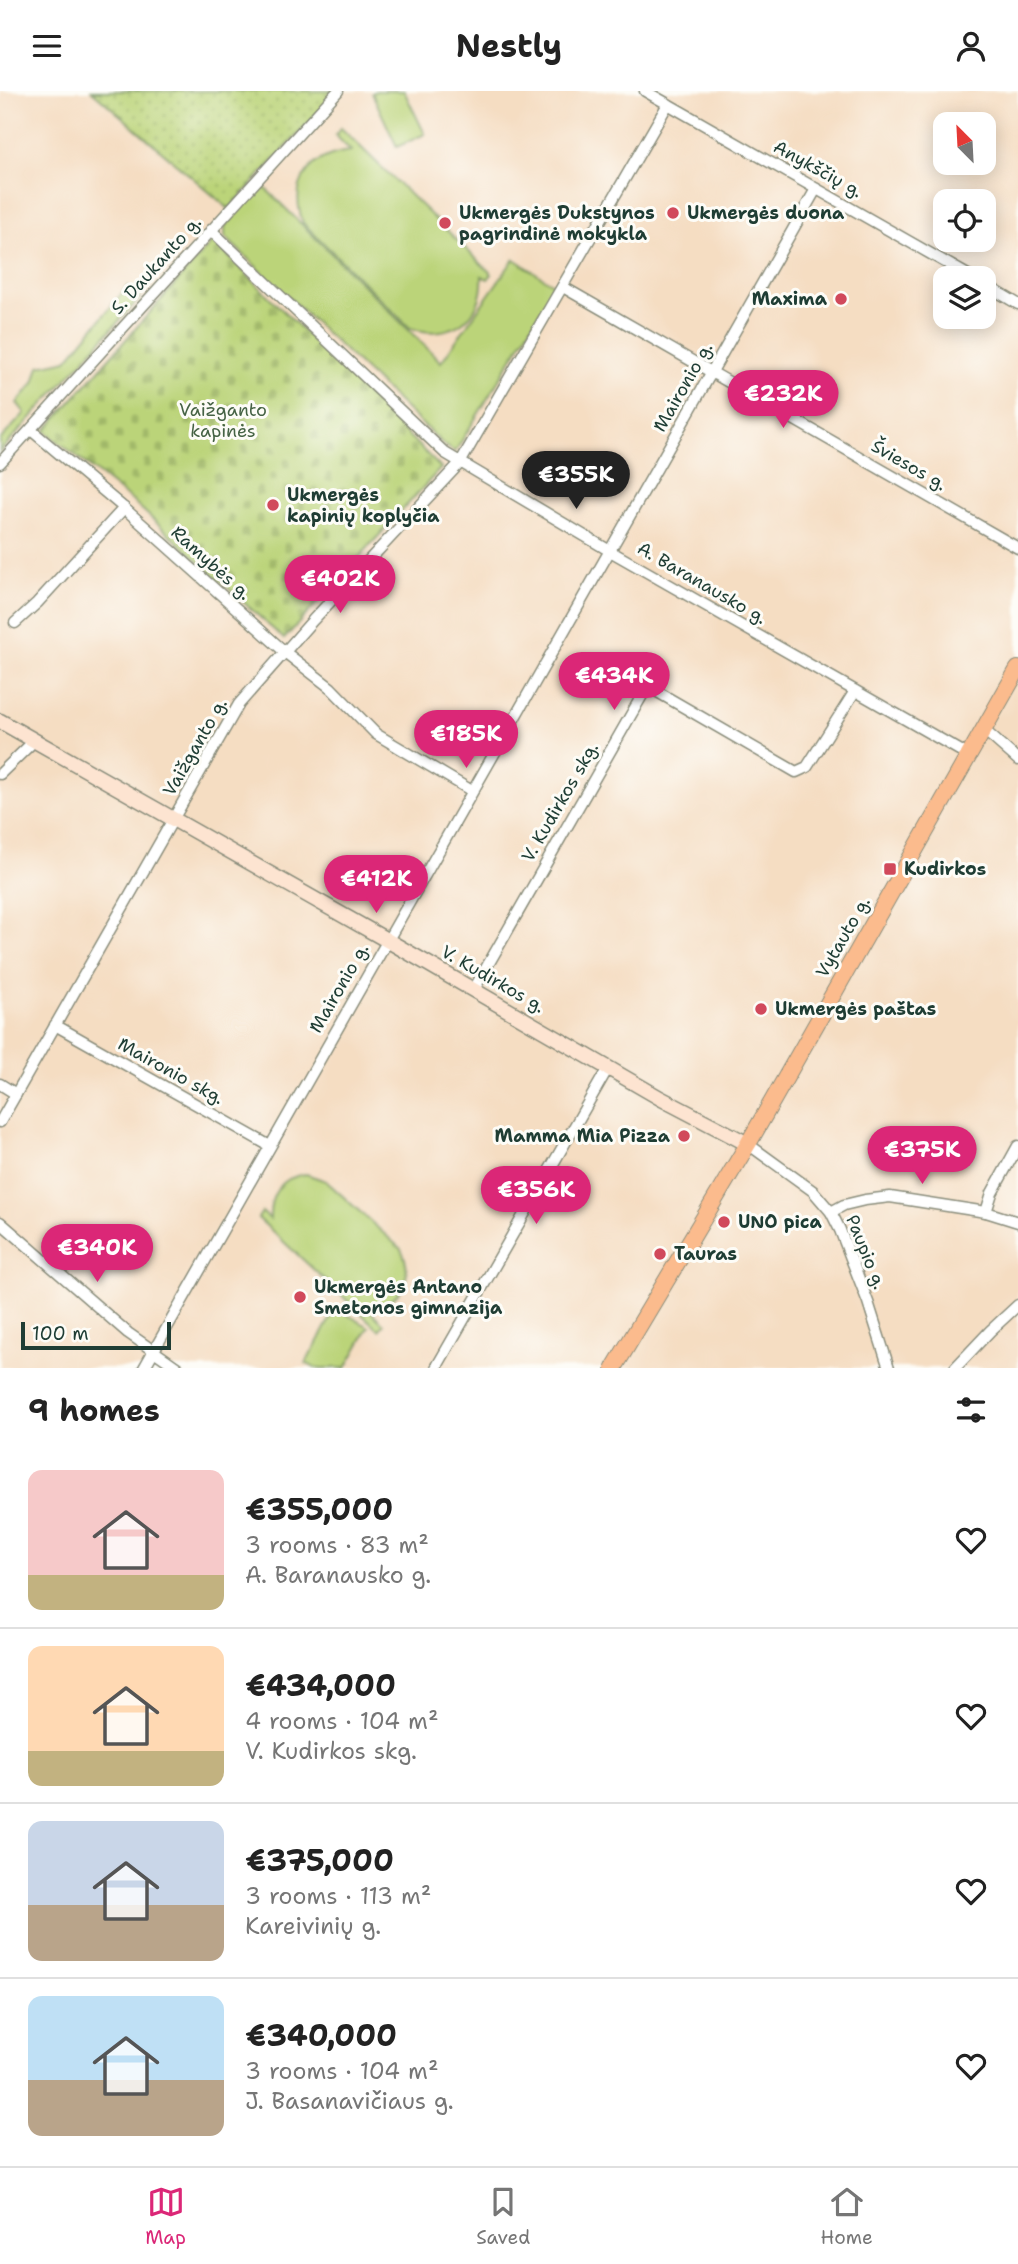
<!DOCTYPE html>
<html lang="en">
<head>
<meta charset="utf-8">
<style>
	:root { --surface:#fff; --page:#f6f6f6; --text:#222; --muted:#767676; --line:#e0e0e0; --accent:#db2777 }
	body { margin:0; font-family:"Shantell Sans",sans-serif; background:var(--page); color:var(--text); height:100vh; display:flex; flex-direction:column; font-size:26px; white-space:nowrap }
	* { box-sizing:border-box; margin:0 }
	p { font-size:23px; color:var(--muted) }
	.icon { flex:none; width:38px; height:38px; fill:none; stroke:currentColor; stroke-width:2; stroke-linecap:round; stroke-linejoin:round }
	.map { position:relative; height:1277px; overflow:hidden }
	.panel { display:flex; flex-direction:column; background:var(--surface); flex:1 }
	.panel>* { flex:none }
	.needle { width:46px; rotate:336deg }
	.controls { position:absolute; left:933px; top:21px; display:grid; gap:14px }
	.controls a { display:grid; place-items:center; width:63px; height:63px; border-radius:14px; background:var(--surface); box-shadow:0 4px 18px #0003; font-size:35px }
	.scale { position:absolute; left:21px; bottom:18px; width:150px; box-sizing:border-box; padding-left:7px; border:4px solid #1f3d34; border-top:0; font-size:19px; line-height:24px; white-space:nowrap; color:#1f3d34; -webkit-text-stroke:5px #fdfcf7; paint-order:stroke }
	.price { position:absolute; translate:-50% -60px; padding:0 16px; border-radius:24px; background:var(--accent); color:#fff; font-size:23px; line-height:46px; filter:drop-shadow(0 2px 4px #0008) }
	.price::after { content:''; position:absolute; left:50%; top:42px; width:21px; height:16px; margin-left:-10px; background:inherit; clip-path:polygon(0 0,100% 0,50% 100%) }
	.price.selected { background:#222; color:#fff }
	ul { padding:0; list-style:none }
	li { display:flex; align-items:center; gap:21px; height:175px; padding:0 28px }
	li+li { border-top:2px solid var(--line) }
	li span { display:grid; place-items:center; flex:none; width:196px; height:140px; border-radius:14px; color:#555 }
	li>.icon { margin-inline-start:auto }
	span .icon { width:84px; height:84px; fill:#fffc; stroke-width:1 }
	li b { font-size:30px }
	h2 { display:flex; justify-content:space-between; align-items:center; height:84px; padding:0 28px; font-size:30px }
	header { display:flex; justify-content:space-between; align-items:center; height:91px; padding:0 28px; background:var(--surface); font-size:32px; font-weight:700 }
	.menu { display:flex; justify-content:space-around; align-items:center; height:98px; border-top:2px solid var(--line); background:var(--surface); font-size:19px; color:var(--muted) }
	.menu a { display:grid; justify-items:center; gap:4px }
	.menu .selected { color:var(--accent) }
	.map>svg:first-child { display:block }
	.grass { fill:#bbd479; stroke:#6d8856; stroke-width:2 }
	.cemetery { fill:url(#cemetery-stones); stroke:#6d8856; stroke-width:2 }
	.park { fill:url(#park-dots); stroke:#6d8856; stroke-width:2 }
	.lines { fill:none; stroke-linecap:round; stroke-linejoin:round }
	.street-casing { stroke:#8a8d7b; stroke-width:13 }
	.secondary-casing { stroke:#8a8d7b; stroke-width:17 }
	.primary-casing { stroke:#8a8d7b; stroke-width:18 }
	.street { stroke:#fff; stroke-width:10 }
	.secondary { stroke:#fde4d1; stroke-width:14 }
	.primary { stroke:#fbbb8d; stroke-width:16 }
	.poi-dot { fill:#d1495b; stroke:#fdfcf7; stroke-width:2.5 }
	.labels { text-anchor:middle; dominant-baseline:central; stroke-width:6; stroke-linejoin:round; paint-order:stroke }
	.street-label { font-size:18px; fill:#1f3d34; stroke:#fdfcf7 }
	.poi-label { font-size:18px; font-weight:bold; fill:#1f3d34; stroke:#fdfcf7; text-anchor:start }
	.park-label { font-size:18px; fill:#466345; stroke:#fdfcf7 }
</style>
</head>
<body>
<header><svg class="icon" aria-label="menu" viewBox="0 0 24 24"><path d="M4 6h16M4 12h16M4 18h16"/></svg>Nestly<svg class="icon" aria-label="person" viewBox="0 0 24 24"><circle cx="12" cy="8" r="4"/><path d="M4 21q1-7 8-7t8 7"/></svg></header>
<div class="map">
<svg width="1018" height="1277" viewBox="0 0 1018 1277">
	<defs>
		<pattern id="cemetery-stones" width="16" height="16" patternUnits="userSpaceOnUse" patternTransform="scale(1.75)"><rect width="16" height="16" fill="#bbd479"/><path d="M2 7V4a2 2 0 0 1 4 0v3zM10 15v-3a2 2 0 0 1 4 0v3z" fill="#a0b769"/></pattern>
		<pattern id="park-dots" width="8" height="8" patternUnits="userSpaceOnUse" patternTransform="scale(1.75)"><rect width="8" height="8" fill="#bbd479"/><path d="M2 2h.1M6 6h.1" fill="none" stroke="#a0b769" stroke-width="1.8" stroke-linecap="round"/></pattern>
	</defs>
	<rect width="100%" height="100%" fill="#fdfcf7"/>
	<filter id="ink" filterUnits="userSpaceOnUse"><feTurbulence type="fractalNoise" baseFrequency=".0143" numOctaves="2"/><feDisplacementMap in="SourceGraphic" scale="14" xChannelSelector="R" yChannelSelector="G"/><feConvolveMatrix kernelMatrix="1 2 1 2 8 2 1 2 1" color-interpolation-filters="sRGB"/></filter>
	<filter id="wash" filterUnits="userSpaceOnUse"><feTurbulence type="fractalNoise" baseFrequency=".00686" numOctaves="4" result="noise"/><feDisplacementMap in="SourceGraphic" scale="28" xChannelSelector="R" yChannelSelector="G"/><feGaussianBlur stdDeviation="1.57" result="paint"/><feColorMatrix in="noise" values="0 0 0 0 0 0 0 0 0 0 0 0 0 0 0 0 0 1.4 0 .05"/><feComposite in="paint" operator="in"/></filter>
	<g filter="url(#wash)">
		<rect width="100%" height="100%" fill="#f5ddc2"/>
		<g class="grass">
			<path d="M376 0H404L425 43 397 56 372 2Z"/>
			<path d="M341 37 492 183 488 188 482 185C485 228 449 250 410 237L303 132C288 90 311 64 351 60L335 44Z"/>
			<path d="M263 95 441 271 514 168 556 195 455 361 443 353 225 146V135Z"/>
			<path d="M128 195 140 207 0 361V349L25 322 17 312 34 292 39 275 67 269Z"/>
			<path d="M306 1083 326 1090 401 1158C416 1187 399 1215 367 1217L384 1233 379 1239 258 1127 262 1121 270 1128C269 1103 281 1086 306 1083Z"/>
			<path d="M336 1217 369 1236 346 1277H315L306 1272Z"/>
		</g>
		<path class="cemetery" d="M213 150 441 377 284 548 136 413 45 340Z"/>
		<path class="park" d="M92 0H338L229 118Z"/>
	</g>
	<g filter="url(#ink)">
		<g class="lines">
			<defs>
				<g id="street">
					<path d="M645 0 973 187"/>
					<path d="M211 139 445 362 610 460 968 664"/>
					<path d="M984 193 1018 213"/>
					<path d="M563 196 1018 457"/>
					<path d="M31 339 124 417 286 562 331 597 376 643 472 700"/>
					<path d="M0 372 338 0"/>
					<path d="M15 532 37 512 124 417"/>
					<path d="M983 638 1018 669"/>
					<path d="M0 683 34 650"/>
					<path d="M473 900 644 601 649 596 796 681 807 676 855 600"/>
					<path d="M55 934 270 1055"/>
					<path d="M0 993 16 1003"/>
					<path d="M0 1031 239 613 313 529 460 372 668 13"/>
					<path d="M748 1053 813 1100 831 1121 840 1139 868 1211 889 1277"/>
					<path d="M831 1121 844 1114 865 1109 890 1106 986 1121 1018 1131"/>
					<path d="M986 1121 992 1102 1018 1055"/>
					<path d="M0 1131 128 1242 178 1277"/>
					<path d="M144 1277 816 98"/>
					<path d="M436 1277 608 977"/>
					<path d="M955 1277 990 1240 1018 1214"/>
				</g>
				<path id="secondary" d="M0 630 399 856 660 1007 748 1053"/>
				<path id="primary" d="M614 1277 748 1053 1018 578"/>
			</defs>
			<use href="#street" class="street-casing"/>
			<use href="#secondary" class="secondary-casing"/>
			<use href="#primary" class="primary-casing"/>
			<use href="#street" class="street"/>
			<use href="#secondary" class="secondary"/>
			<use href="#primary" class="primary"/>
		</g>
	</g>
	<g class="poi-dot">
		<circle cx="673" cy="122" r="7"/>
		<circle cx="445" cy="132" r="7"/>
		<circle cx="841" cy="208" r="7"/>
		<circle cx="273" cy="414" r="7"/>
		<rect x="883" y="771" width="14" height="14" rx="3.5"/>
		<circle cx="761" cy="918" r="7"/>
		<circle cx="684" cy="1045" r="7"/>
		<circle cx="724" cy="1131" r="7"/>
		<circle cx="660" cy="1163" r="7"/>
		<circle cx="300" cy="1206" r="7"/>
	</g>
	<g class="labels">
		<g class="street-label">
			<text transform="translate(818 78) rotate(29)">Anykščių g.</text>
			<text transform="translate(156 174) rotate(-48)">S. Daukanto g.</text>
			<text transform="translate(683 296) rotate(-60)">Maironio g.</text>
			<text transform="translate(909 374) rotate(30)">Šviesos g.</text>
			<text transform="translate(211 472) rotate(42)">Ramybės g.</text>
			<text transform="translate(702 492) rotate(30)">A. Baranausko g.</text>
			<text transform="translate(195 656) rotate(-60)">Vaižganto g.</text>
			<text transform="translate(560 711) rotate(-60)">V. Kudirkos skg.</text>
			<text transform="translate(843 846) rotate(-60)">Vytauto g.</text>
			<text transform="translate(493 888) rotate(30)">V. Kudirkos g.</text>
			<text transform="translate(339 897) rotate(-60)">Maironio g.</text>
			<text transform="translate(171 980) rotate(29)">Maironio skg.</text>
			<text transform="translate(866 1161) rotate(68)">Paupio g.</text>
		</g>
		<g class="poi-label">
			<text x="459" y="122">Ukmergės Dukstynos<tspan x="459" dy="21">pagrindinė mokykla</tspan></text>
			<text x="687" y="122">Ukmergės duona</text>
			<text x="827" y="208" text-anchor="end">Maxima</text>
			<text x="287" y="404">Ukmergės<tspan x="287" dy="21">kapinių koplyčia</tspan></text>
			<text x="904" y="778">Kudirkos</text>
			<text x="775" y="918">Ukmergės paštas</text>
			<text x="670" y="1045" text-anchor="end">Mamma Mia Pizza</text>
			<text x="738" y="1131">UNO pica</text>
			<text x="674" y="1163">Tauras</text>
			<text x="314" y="1196">Ukmergės Antano<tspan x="314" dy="21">Smetonos gimnazija</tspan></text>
		</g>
		<g class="park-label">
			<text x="223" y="319">Vaižganto<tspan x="223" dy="21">kapinės</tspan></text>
		</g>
	</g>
</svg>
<div class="controls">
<a><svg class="needle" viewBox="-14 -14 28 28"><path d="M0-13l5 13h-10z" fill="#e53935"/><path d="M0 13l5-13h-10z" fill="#767676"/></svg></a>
<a><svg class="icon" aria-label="locate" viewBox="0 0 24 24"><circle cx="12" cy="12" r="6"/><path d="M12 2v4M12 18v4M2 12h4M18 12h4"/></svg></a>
<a><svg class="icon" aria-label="layers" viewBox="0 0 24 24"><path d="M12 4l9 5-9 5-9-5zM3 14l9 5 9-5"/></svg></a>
</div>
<div class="scale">100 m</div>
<b class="price" style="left:783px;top:339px">€232K</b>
<b class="price selected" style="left:576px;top:420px">€355K</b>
<b class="price" style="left:340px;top:524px">€402K</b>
<b class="price" style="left:614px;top:621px">€434K</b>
<b class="price" style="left:466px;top:679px">€185K</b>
<b class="price" style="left:376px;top:824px">€412K</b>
<b class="price" style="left:922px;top:1095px">€375K</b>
<b class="price" style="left:536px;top:1135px">€356K</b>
<b class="price" style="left:97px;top:1193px">€340K</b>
</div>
<section class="panel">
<h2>9 homes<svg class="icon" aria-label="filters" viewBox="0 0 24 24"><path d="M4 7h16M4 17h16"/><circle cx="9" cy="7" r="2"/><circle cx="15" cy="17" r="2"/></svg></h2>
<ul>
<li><span style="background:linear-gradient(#f6c9c9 75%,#c2b280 0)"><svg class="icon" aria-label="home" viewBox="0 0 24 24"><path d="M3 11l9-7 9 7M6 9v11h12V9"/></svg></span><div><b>€355,000</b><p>3 rooms · 83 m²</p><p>A. Baranausko g.</p></div><svg class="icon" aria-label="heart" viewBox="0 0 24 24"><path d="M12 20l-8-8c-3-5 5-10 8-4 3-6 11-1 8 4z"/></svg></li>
<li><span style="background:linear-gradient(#ffd9b3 75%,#c2b280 0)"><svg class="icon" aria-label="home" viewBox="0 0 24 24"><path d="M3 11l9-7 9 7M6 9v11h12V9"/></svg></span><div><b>€434,000</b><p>4 rooms · 104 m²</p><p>V. Kudirkos skg.</p></div><svg class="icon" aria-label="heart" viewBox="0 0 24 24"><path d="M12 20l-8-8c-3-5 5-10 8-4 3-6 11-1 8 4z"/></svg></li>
<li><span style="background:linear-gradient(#c9d6e8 60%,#b9a48a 0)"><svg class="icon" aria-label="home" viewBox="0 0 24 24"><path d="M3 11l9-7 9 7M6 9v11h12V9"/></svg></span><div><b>€375,000</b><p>3 rooms · 113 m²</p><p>Kareivinių g.</p></div><svg class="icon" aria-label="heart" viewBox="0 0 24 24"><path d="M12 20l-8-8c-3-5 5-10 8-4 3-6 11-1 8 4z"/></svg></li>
<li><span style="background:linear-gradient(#bfe0f5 60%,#b9a48a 0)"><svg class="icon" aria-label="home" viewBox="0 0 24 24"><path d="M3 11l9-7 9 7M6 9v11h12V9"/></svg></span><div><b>€340,000</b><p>3 rooms · 104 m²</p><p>J. Basanavičiaus g.</p></div><svg class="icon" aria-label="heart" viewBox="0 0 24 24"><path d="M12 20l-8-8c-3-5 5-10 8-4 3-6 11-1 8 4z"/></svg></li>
</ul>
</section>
<nav class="menu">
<a class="selected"><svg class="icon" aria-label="map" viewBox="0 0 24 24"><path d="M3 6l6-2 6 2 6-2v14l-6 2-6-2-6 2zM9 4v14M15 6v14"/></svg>Map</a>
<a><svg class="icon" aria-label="saved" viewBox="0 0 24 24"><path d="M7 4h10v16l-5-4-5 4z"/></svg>Saved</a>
<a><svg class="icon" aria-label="home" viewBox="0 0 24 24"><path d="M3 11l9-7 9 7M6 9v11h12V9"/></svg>Home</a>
</nav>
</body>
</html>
